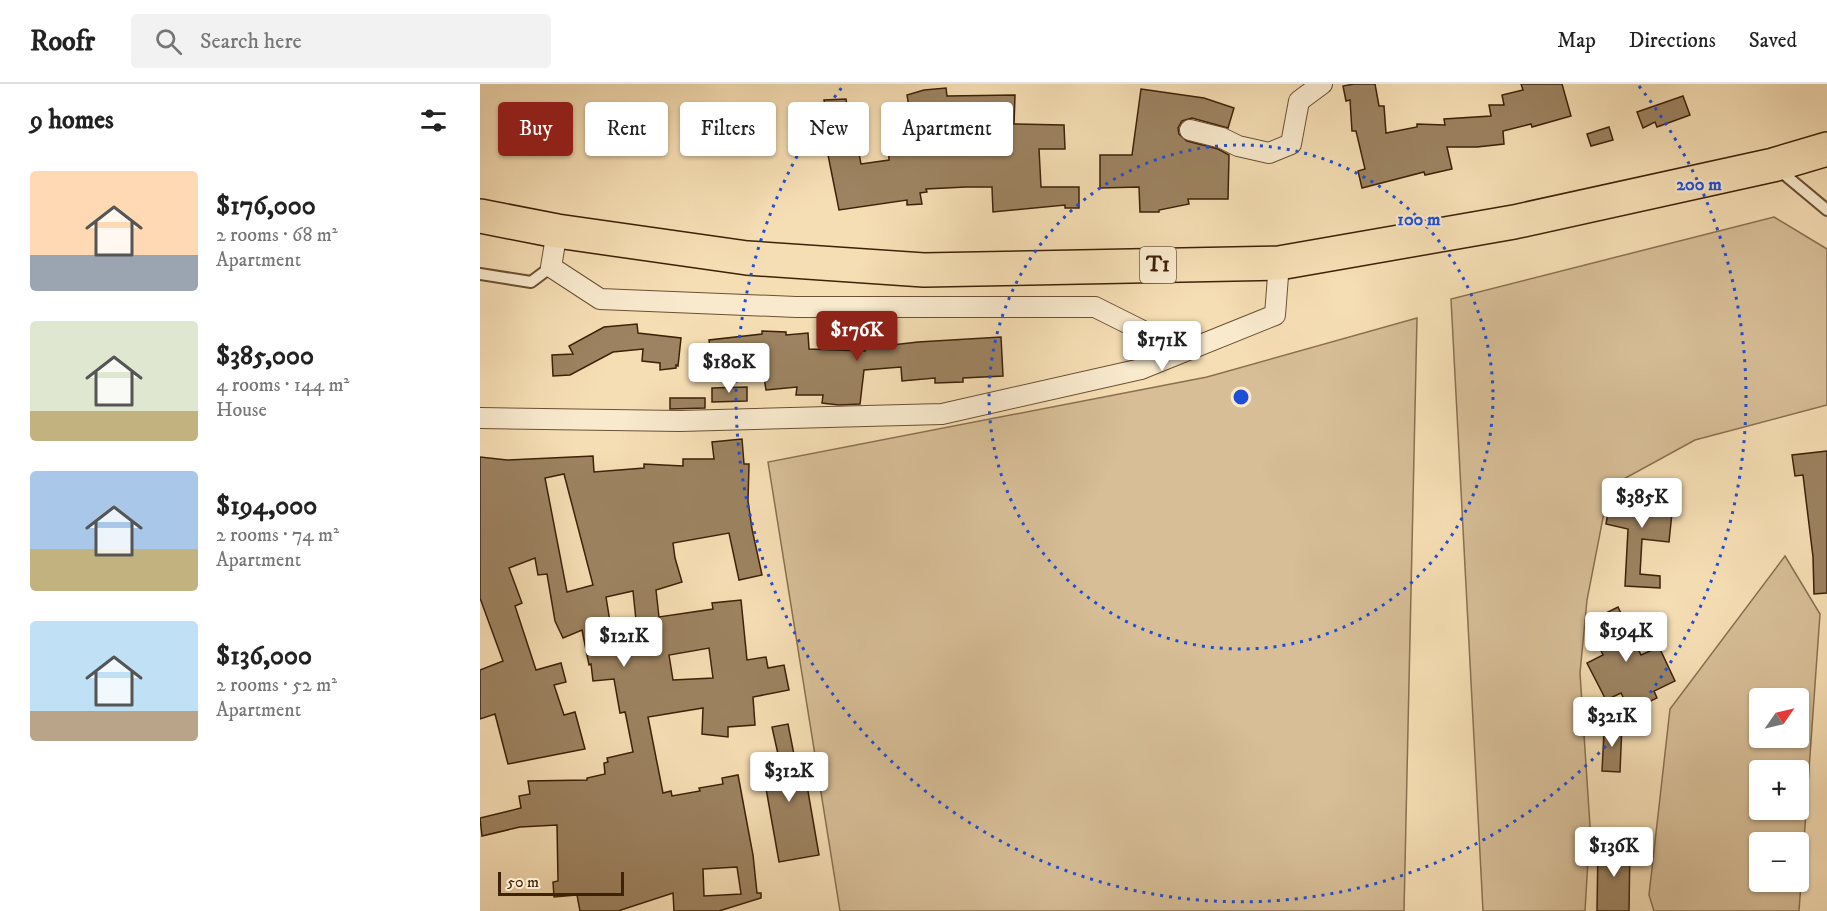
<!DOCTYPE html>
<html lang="en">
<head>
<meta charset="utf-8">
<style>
	:root { --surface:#fff; --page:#f2f2f2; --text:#222; --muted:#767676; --line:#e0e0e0; --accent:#8f2418 }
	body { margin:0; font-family:"IM FELL DW Pica",serif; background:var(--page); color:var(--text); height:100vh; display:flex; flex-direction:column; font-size:22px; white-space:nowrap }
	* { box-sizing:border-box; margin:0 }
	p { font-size:20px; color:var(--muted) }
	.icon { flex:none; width:33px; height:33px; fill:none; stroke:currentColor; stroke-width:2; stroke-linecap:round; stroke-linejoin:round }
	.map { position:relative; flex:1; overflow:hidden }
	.sheet { display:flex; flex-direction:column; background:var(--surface); width:480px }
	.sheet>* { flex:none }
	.banner { position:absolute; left:18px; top:18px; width:570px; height:54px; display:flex; gap:12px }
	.needle { width:39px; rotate:56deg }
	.controls { position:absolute; left:1269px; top:604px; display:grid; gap:12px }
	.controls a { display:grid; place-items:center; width:60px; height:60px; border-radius:6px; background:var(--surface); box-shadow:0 2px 4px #0004; font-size:30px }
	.scale { position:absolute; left:18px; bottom:15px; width:126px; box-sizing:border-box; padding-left:6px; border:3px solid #3d2108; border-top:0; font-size:16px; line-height:21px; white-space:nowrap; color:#3d2108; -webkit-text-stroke:4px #f9eace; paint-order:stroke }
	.price { position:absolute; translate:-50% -51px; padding:0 14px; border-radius:6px; background:#fff; color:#222; font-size:20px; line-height:39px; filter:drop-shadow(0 2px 3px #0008) }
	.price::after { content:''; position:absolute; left:50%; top:36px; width:18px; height:14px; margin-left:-9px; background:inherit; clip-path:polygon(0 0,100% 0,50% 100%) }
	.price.selected { background:var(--accent); color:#fff }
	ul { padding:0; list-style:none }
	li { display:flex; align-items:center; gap:18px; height:150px; padding:0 30px }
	li span { display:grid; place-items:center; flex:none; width:168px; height:120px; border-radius:6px; color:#555 }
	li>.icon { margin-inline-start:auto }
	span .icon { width:72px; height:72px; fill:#fffc; stroke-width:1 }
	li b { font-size:26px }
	h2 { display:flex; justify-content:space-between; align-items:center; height:72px; padding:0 30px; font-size:26px }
	.chip { padding:0 21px; border-radius:6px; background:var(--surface); box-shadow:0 2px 4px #0004; font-size:21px; line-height:54px }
	.chip.selected { background:var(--accent); color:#fff }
	header { display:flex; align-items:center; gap:36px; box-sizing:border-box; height:84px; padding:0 30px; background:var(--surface); border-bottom:2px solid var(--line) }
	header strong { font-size:28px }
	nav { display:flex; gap:33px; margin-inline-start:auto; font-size:21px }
	.search { width:420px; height:54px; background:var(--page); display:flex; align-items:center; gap:15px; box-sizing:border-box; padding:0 21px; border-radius:6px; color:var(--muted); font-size:22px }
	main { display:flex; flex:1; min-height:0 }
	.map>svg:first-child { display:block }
	.green { fill:#d7be97; stroke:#8a7050; stroke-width:1.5; fill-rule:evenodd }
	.building { fill:#9d8361; stroke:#3d2108; stroke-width:1.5; fill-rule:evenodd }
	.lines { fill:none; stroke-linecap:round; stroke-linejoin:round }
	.service-casing { stroke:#6b5033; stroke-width:14 }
	.minor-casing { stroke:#6b5033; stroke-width:22 }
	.trunk-casing { stroke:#3d2108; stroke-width:36 }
	.service { stroke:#f9eace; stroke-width:10 }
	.minor { stroke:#f9eace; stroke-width:20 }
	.trunk { stroke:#f6deb4; stroke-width:33 }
	.ring { fill:none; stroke:#1d4ed8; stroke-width:3; stroke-dasharray:3 6 }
	.labels { text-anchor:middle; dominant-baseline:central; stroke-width:4.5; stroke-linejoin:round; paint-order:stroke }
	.shield { fill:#f9eace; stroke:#755d43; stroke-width:1.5 }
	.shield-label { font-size:21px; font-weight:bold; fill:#3d2108 }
	.centre { fill:#1d4ed8; stroke:#f9eace; stroke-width:3 }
	.ring-label { font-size:18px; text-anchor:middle; font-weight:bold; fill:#1d4ed8; stroke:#f9eace; stroke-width:4.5; stroke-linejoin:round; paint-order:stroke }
</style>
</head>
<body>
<header>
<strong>Roofr</strong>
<div class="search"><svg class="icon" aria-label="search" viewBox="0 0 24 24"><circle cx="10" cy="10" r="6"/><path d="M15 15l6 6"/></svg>Search here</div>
<nav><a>Map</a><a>Directions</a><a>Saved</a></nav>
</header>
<main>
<section class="sheet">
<h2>9 homes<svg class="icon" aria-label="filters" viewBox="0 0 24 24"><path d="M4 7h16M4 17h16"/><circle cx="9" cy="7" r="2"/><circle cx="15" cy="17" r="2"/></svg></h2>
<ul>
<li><span style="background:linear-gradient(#ffd9b3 70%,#9aa5b1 0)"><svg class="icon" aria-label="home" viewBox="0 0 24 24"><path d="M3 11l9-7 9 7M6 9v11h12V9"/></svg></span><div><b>$176,000</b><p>2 rooms · 68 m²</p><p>Apartment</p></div></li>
<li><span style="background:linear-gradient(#dfe7d0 75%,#c2b280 0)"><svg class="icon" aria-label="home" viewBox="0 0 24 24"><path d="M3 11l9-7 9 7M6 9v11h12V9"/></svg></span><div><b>$385,000</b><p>4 rooms · 144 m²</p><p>House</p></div></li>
<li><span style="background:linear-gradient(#a9c7e8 65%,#c2b280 0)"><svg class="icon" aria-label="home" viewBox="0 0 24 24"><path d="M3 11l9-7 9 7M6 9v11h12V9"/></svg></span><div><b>$194,000</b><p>2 rooms · 74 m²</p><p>Apartment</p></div></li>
<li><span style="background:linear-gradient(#bfe0f5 75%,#b9a48a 0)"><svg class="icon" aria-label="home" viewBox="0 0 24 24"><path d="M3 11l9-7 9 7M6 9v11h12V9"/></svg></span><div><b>$136,000</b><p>2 rooms · 52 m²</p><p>Apartment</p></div></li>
</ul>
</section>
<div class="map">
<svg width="1347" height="827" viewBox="0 0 1347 827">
	<rect width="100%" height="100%" fill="#f6deb4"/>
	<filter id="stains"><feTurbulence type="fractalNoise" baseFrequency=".00333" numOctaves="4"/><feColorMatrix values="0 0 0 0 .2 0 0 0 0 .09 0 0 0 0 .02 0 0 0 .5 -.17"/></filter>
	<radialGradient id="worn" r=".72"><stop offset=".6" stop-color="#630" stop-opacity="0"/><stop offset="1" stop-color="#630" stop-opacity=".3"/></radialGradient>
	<g class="green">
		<path d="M1294 133 1347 165V321L1215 356 1129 403 1107 516 1100 589 1110 742 1105 827H1003L971 215Z"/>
		<path d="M937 234 924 827H360L288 378 727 293Z"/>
		<path d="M1305 472 1340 530 1319 827H1174L1169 811 1190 625ZM1280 615H1318V654H1280ZM1280 687H1318V726H1280ZM1280 759H1318V798H1280Z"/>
	</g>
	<g class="building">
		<path d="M874 0H895L899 22H904L906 49 937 43V40L965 41 964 35 1011 32 1009 21H1024L1022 11 1043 6 1041 0H1082L1091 32 1052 43 1051 40 1023 47 1024 60 997 63H967L972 85 945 91 944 88 882 104 878 87 885 85 876 47H872L870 16 866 17 863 2Z"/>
		<path d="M466 4 467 12 535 11 534 40 584 41 585 65H559L561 103H599V124H585V121L513 128 512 103H486L446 105 447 108 440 109 442 120 427 121V116L359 126 346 61 350 60 344 16 366 15 368 27H371L375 64H378L381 80 409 76 408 49 433 47 427 11 444 6Z"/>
		<path d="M661 5 724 14 754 24 748 44 712 34 702 37 698 44 699 50 707 57 738 65 749 71 748 115H708L709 120 679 126V128H660L659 103 620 104V71H652Z"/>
		<path d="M1203 12 1210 31 1177 43 1175 38 1163 44 1157 28Z"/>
		<path d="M1129 43 1133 56 1111 62 1107 50Z"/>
		<path d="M157 240 158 249 201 254 198 282 196 281V284L180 286V279L162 277 163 265 133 268 90 291 73 292 72 271 93 270 89 262 124 243Z"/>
		<path d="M282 247 306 248V251L328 249 329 265 385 267 384 260 411 258 412 261 438 258 521 253 523 292 483 294V298L455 299V294L422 297 421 283 384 286 380 320 359 321 342 319 343 311H316L317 303 286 306 281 274 232 280 229 256 282 250Z"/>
		<path d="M267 303V317L232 318V304Z"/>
		<path d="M190 314H225V324L190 325Z"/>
		<path d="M262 355 264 380H269L268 417 272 445 282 491 259 496 249 449 193 459 195 474 202 498 176 506 179 533 233 525 232 519 261 516 267 576 286 573 288 584 304 581 309 606 273 613 275 641 248 643V653L222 650 223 624 168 633 183 709 191 707 192 712 220 707 219 704 243 700 242 694 258 691 273 771 277 809H281V814L239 827H194L193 809 138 827H100L97 811 74 813 73 798 78 797 77 741 40 743 2 752 0 734 41 724 39 712 50 710 48 697 107 696V694L125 690 124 679 128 678 127 674 153 668 146 632 145 628 140 629 134 595 113 597 111 580 109 581 102 546 83 554 75 537 67 490 58 491 55 474 29 484 42 519 35 522 56 586 81 579 86 598 74 601 84 631 95 628 105 665 28 680 15 630 0 635V586L23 577 0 514V373L27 376 113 372 114 388 164 384V380L203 382V375H234L232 358ZM84 390 113 501 87 508 65 394ZM153 507 157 546 132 550 126 513ZM229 564 233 594 193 596 189 571ZM257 783 261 810 224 812 223 785Z"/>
		<path d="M1347 367V509L1334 510 1333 473 1323 391 1315 392 1312 371Z"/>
		<path d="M1154 404 1194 409 1189 458 1162 455 1160 490 1180 492V504L1145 502 1148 445 1126 440 1131 413 1153 417Z"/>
		<path d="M1138 523 1161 571 1179 563 1195 597 1174 607 1177 614 1150 627 1141 609 1126 616 1107 579 1123 571 1108 538Z"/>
		<path d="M1127 639 1142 640 1140 688 1122 687 1124 648H1127Z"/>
		<path d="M308 640 318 691 325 690 339 771 299 778 282 682 300 679 292 643Z"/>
		<path d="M1118 761H1150L1149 827H1117Z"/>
	</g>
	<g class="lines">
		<defs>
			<g id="service">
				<path d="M1298 85 1347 126"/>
				<path d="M0 190 51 198 71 183"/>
			</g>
			<g id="minor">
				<path d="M710 46 742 54 758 62 789 69 811 60 819 17 842 0"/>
				<path d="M661 285 795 231 799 179"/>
				<path d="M0 334 200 337 462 330 661 285 681 256 615 223H316L120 215 71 183 77 147"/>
			</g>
			<path id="trunk" d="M0 132 77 147 267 174 444 186 799 179 1034 138 1293 81 1347 65"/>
		</defs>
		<use href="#service" class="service-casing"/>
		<use href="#minor" class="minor-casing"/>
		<use href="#trunk" class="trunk-casing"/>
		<use href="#service" class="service"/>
		<use href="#minor" class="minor"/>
		<use href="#trunk" class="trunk"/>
	</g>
	<g class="ring">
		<circle cx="761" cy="313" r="252"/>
		<path d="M1159 2A505 505 0 1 1 363 2"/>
	</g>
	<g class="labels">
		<rect class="shield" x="660" y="163" width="36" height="36" rx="4.5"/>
		<g class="shield-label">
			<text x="678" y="181">T1</text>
		</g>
	</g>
	<circle cx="761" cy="313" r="9" class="centre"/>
	<g class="ring-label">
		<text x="1219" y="106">200 m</text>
		<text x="939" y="141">100 m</text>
	</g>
	<rect width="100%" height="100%" filter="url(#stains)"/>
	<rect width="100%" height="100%" fill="url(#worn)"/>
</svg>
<div class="controls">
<a><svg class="needle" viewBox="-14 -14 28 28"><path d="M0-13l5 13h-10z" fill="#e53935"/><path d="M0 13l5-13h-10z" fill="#767676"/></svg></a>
<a>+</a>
<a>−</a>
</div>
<div class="scale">50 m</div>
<b class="price selected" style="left:377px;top:278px">$176K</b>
<b class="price" style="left:682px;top:288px">$171K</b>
<b class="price" style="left:249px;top:310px">$180K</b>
<b class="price" style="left:1162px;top:445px">$385K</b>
<b class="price" style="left:1146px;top:579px">$194K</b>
<b class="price" style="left:144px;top:584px">$121K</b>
<b class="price" style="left:1132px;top:664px">$321K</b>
<b class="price" style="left:309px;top:719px">$312K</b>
<b class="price" style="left:1134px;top:794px">$136K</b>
<div class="banner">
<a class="chip selected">Buy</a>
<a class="chip">Rent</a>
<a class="chip">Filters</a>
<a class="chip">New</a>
<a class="chip">Apartment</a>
</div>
</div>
</main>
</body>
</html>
